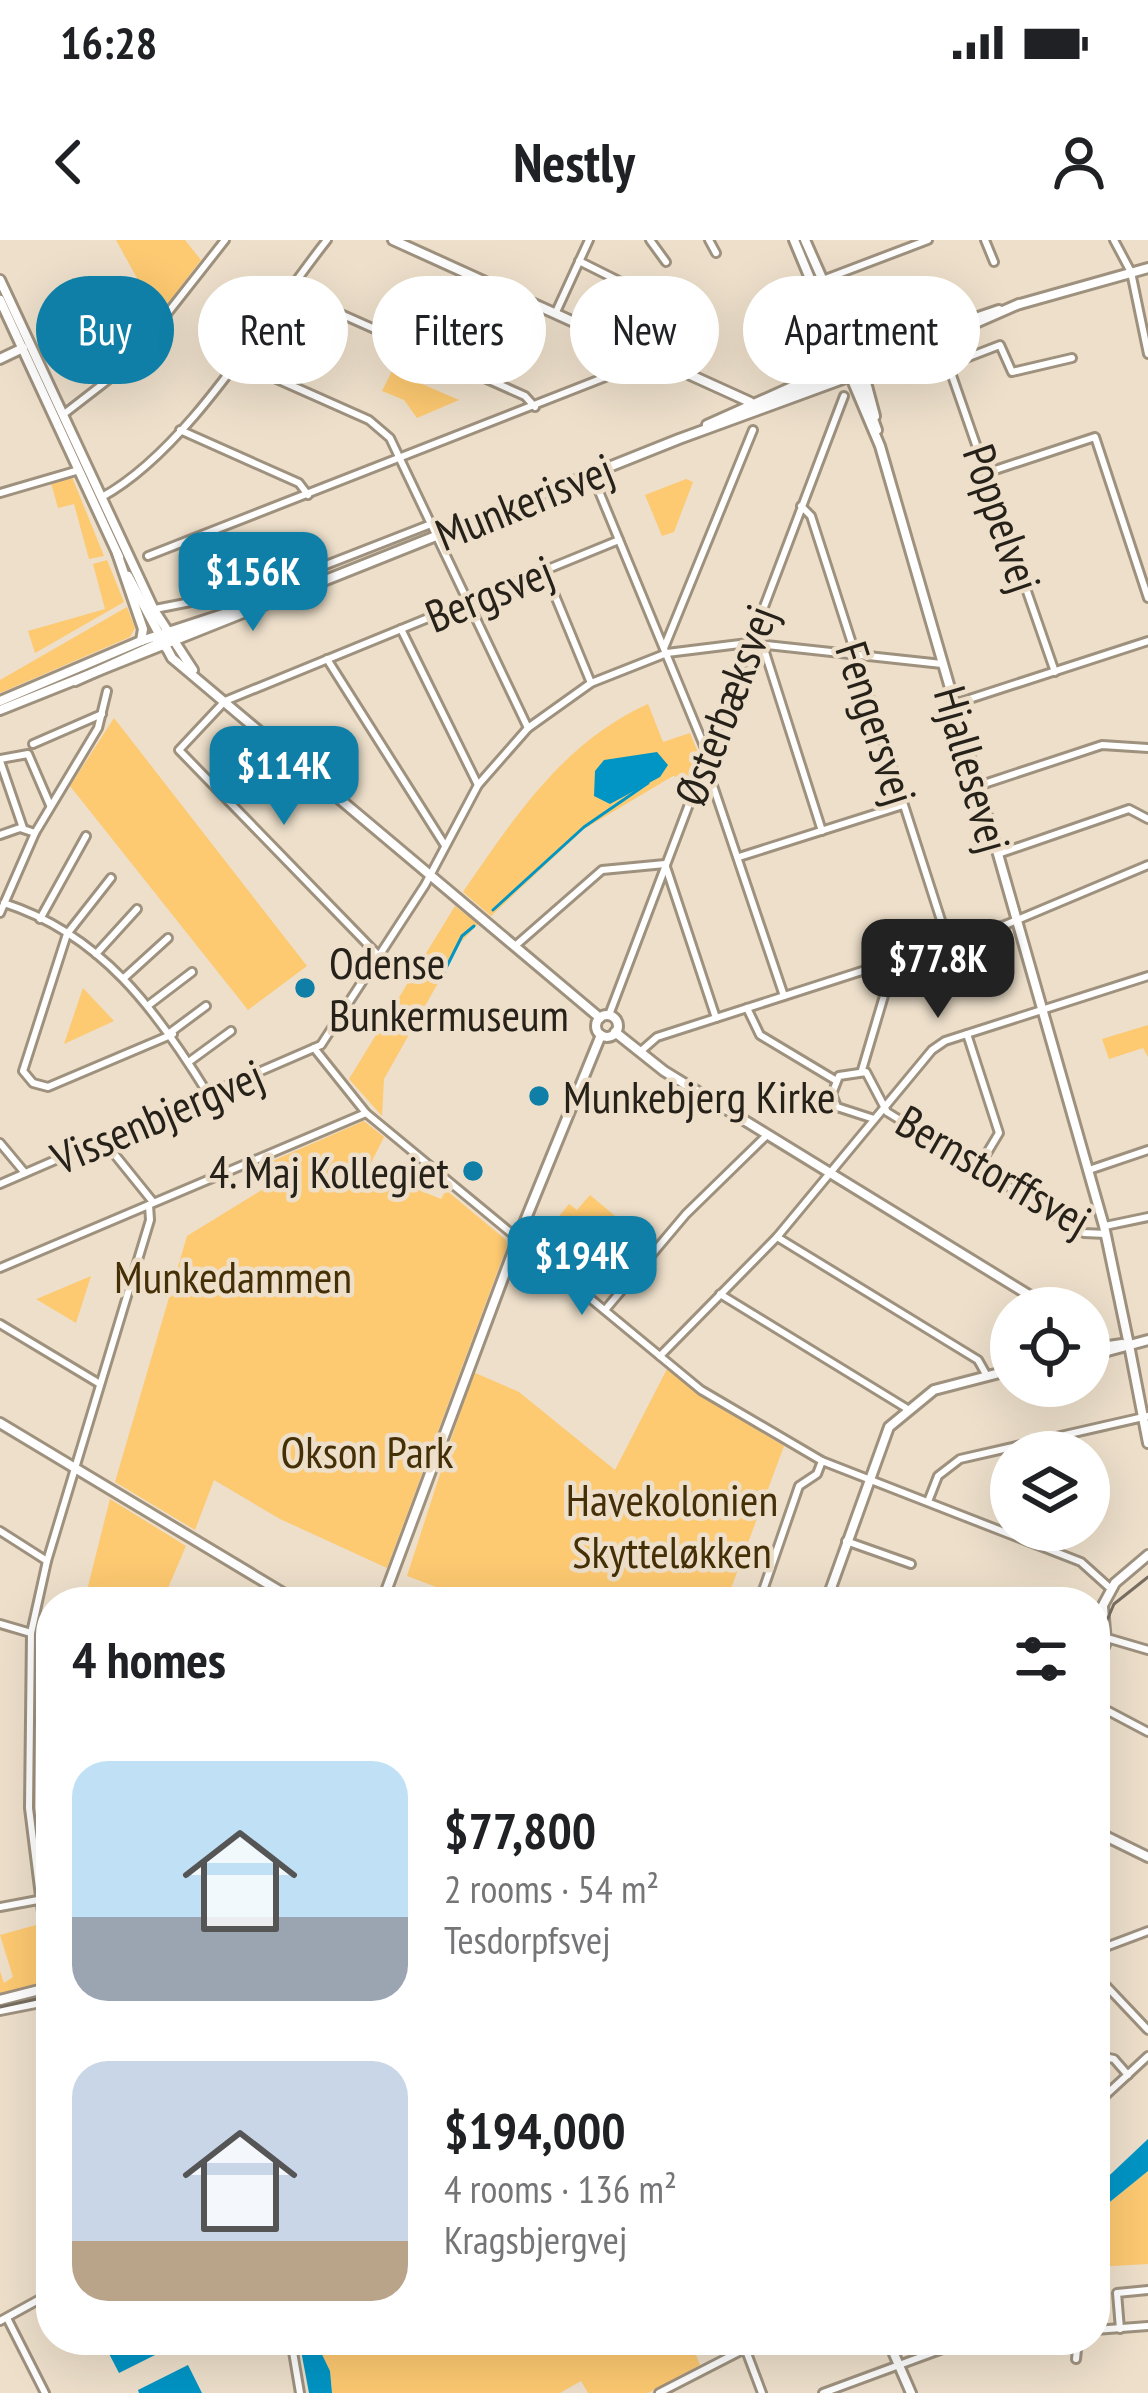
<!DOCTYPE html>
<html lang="en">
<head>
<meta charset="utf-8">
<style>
	:root { --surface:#fff; --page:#f2f2f2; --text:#202124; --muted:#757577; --accent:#0f7fa7 }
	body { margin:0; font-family:"PT Sans Narrow",sans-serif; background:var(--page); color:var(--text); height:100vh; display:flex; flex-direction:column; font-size:45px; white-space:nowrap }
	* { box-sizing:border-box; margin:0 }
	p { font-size:39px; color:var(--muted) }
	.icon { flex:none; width:66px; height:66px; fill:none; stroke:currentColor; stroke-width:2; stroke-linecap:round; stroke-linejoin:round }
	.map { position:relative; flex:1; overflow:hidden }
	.panel { position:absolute; left:36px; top:1347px; width:1074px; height:768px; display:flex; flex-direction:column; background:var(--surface); border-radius:48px; box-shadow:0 12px 48px #0002 }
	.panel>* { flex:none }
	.banner { position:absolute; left:36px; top:36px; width:1077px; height:108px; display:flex; gap:24px }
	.controls { position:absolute; left:990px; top:1047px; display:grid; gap:24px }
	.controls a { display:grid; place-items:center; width:120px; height:120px; border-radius:50%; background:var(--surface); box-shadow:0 12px 48px #0002; font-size:60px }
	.price { position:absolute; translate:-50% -102px; padding:0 27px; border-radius:24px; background:var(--accent); color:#fff; font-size:39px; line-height:78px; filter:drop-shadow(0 3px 6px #0008) }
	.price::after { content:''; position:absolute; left:50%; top:72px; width:36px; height:27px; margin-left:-18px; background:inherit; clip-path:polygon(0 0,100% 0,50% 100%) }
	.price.selected { background:#222; color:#fff }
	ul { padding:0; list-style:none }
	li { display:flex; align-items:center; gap:36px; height:300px; padding:0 36px }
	li span { display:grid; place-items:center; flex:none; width:336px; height:240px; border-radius:36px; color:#555 }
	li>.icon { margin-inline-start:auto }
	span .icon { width:144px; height:144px; fill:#fffc; stroke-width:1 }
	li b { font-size:51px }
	h2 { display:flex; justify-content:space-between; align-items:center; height:144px; padding:0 36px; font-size:51px }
	.pill { padding:0 42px; border-radius:54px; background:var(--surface); box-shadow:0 12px 48px #0002; font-size:42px; line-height:108px }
	.pill.selected { background:var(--accent); color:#fff }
	.status { display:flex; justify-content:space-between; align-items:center; height:84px; padding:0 60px; background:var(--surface); direction:ltr }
	.status svg { height:33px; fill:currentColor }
	header { display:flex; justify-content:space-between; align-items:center; height:156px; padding:0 36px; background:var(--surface); font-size:54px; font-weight:600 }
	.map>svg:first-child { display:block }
	.green { fill:#fdc971 }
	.water { fill:#0095c5 }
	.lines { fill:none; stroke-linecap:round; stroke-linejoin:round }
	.stream { stroke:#0095c5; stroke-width:3 }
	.minor-casing { stroke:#9e917e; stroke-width:12 }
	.tertiary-casing { stroke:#9e917e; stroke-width:14 }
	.secondary-casing { stroke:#9e917e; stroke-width:14 }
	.minor { stroke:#fff; stroke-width:6 }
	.tertiary { stroke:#fff; stroke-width:8 }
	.secondary { stroke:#fff; stroke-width:8 }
	.tram { stroke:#776e61; stroke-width:3 }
	.poi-dot { fill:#0f7fa7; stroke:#eddfca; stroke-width:4.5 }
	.labels { text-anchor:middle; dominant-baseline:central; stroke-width:9; stroke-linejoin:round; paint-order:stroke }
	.street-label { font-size:45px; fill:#262119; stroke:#eddfca }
	.poi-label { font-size:45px; fill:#262119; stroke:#eddfca; text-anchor:start }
	.park-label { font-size:45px; fill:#442f06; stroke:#eddfca }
</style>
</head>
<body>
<div class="status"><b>16:28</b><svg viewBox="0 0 49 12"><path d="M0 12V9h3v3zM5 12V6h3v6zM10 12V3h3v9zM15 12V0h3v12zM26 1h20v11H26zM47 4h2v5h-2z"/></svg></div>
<header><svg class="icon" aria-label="back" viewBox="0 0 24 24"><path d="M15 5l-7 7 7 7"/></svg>Nestly<svg class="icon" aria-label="person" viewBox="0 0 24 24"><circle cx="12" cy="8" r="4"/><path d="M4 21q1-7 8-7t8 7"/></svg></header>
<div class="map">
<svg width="1148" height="2153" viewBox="0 0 1148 2153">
	<rect width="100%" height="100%" fill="#eddfca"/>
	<g class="green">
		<path d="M116 0H185L201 20 158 76Z"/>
		<path d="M392 131 459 160 417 178 404 160 382 151Z"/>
		<path d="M72 237 104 316 89 319 74 264 58 268 51 243Z"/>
		<path d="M686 239 693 242 674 292 662 296 645 255Z"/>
		<path d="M107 320 124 362 35 413 28 391 105 369 93 324Z"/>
		<path d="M127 367 135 388 130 397 0 453V440Z"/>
		<path d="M648 464 663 502 690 493 699 515 688 541 673 536 584 589 491 676 463 652C514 578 563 502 648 464Z"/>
		<path d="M114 478 307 726 248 770 70 546Z"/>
		<path d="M455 666 478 684 461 702 384 839 382 876 349 839Z"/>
		<path d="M83 748 114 781 64 804Z"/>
		<path d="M1148 785V817L1143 808 1109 819 1102 799Z"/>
		<path d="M364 881 384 897 368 929 441 959 446 950 506 1000 507 1006 387 1328 280 1279 214 1240 195 1290 115 1242 187 996 270 945 261 926Z"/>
		<path d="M590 955 639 996 604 1038 562 1004 556 980 569 964 577 970Z"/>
		<path d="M91 1036 76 1083 36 1059 39 1058Z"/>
		<path d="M667 1129 701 1156 784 1206 726 1362 531 1357 529 1362H476L407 1336 473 1132 519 1152 615 1230Z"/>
		<path d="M110 1259 186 1306 162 1362H84Z"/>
		<path d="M36 1685 46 1742 0 1755V1731L4 1743 13 1737 0 1695Z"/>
		<path d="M1148 1931V2024L1095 2027V1974Z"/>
		<path d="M315 2100H690L700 2125 648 2153H588L581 2141 560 2153H332L330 2131Z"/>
	</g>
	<g class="water">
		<path d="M657 512 668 525 660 537 610 564 594 556 595 531 604 520Z"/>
		<path d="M1148 1899V1931L1095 1974V1949Z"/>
		<path d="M102 2100H175L177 2104 119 2133Z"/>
		<path d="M299 2100H315L330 2131 332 2153H309Z"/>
		<path d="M188 2125 202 2153H139L138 2150Z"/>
	</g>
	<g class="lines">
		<g class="stream">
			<path d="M493 670 584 587 648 543"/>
			<path d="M440 740 462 696 474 686"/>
		</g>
		<defs>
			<g id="minor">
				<path d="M650 0 666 22"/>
				<path d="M709 0 716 13"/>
				<path d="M985 0 994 22"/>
				<path d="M1114 0 1131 32 1148 114"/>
				<path d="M579 21 621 42 628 52"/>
				<path d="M812 44 928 0"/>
				<path d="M287 50 525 156 535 167"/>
				<path d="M556 72 589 0"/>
				<path d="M940 101 1055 432"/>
				<path d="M640 108 702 67"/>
				<path d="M234 120 369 180 390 198 528 488"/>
				<path d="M948 125 1000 105 1012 132 1072 118"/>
				<path d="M64 174 126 126 225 0"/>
				<path d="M180 190 299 243 308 255"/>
				<path d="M989 232 1095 197 1148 358"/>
				<path d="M598 249 707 513"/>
				<path d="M0 253 79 230"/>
				<path d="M102 257C188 210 265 78 327 0"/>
				<path d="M801 266 811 276 948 702"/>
				<path d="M148 316 654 118"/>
				<path d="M544 329 591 443"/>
				<path d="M155 369 272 346 431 284"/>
				<path d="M401 389 478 545"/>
				<path d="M763 406 822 591"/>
				<path d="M664 408 753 190"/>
				<path d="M327 419 444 604"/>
				<path d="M954 464 1148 401"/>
				<path d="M33 504 102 474"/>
				<path d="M0 519 28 514 50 565"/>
				<path d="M0 521 23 588"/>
				<path d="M705 522 784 756"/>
				<path d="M978 546 1102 505 1148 508"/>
				<path d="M0 595 20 588 35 593"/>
				<path d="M998 614 1129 569 1148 579"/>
				<path d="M739 617 903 565"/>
				<path d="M111 638 67 694 23 831 33 843 48 847 173 794"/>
				<path d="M4 663C101 694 157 771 208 854"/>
				<path d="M0 673 35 593 98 488 107 451"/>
				<path d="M40 679 86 596"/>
				<path d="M515 706 602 630 665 624 716 778"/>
				<path d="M96 714 137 669"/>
				<path d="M379 716 179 510 225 461 619 300"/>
				<path d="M124 738 168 698"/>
				<path d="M150 764 192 732"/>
				<path d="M747 768 760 795 835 840"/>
				<path d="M609 775 844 156"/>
				<path d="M171 792 206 766"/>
				<path d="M967 794 999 893 978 928"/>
				<path d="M314 808 366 873 701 1150 822 1221 1081 1322 1111 1349"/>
				<path d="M641 811 657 797 1005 685 1148 625"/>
				<path d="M190 821 231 791"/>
				<path d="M862 830 886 749 882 723"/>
				<path d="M874 879 837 867 832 854 839 836 866 832 887 872 1084 993 1106 994"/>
				<path d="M103 900 153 962"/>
				<path d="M0 903 25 933"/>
				<path d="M1089 930 1148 910"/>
				<path d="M0 944 321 805 425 645 478 545 528 488 591 443 667 413 748 403 942 424"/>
				<path d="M1105 986 1148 977"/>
				<path d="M777 997 978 1120 987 1136"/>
				<path d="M0 1028 366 873"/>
				<path d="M720 1054 906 1168"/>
				<path d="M605 1070 686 974 767 895"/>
				<path d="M0 1084 100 1144"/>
				<path d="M660 1116 777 997 932 810 945 801 1148 736"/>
				<path d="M929 1259 938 1236 960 1219 1148 1176"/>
				<path d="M0 1291 47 1321"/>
				<path d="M846 1301 911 1324"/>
				<path d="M759 1362 799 1246 817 1234 822 1221"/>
				<path d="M0 1384 31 1393"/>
				<path d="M1107 1398 1148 1410"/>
				<path d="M1095 1464 1148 1492"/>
				<path d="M0 1667 38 1660"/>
				<path d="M1095 1711 1148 1691"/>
				<path d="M1095 1734 1148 1790"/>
				<path d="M51 1744 29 1568 31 1393 47 1321 150 980 149 965"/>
				<path d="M1095 1815 1114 1819 1128 1835"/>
				<path d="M1095 1865 1148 1816"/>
				<path d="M7 2078 45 2153"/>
				<path d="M0 2081 51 2053"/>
				<path d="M1120 2089 1117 2053 1148 2050"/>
				<path d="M1095 2090 1148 2086"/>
				<path d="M291 2100 300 2153"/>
				<path d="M742 2100 762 2153"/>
				<path d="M1076 2119 1078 2100"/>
				<path d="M659 2153 762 2100"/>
				<path d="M823 2153 967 2100"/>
			</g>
			<g id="tertiary">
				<path d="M393 0 750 162"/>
				<path d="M0 40 154 370 193 430"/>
				<path d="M0 60 119 317"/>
				<path d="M0 119 23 108"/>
				<path d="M863 131 875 176"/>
				<path d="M850 135 880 206 998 614 1104 986 1129 1105"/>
				<path d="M128 336 172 418 600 778"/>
				<circle cx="607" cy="786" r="11"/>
				<path d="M615 792 664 831 1050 1068"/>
				<path d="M1089 1091 1099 1106"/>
				<path d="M0 1183 298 1362"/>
				<path d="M382 1362 518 998 601 795"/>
				<path d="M1095 1428 1106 1402 1103 1367"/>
				<path d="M1095 1591 1148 1617"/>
				<path d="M0 1760 51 1747"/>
				<path d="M0 1770 51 1760"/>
			</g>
			<g id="secondary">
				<path d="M794 0 845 123"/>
				<path d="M805 0 863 131"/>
				<path d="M1020 64 1148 28"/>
				<path d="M834 82 854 123"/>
				<path d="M857 127 935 97 941 89"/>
				<path d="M855 130 877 190"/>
				<path d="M761 166 852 127 858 118"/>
				<path d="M707 185 852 120 999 70"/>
				<path d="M117 313 143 389 141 401"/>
				<path d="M165 407 170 398 202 386"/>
				<path d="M75 441 155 405 166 393"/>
				<path d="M0 461 141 401 272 358"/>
				<path d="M0 470 679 199 873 128 1019 64"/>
				<path d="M1129 1105 1148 1203"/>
				<path d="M1089 1109 1122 1104"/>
				<path d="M1089 1116 1148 1100"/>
				<path d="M826 1362 889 1187 934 1150 1011 1130"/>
				<path d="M1095 1380 1115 1343 1148 1315"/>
				<path d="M888 2100 911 2153"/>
			</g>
		</defs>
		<use href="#minor" class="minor-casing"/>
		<use href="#tertiary" class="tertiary-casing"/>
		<use href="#secondary" class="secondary-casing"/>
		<use href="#minor" class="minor"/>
		<use href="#tertiary" class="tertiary"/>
		<use href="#secondary" class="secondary"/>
		<g class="tram">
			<path d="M1095 1408 1114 1364 1148 1337"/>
			<path d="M0 1767 51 1756"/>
		</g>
	</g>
	<g class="poi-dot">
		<circle cx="305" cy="748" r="12"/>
		<circle cx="539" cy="856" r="12"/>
		<circle cx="473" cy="931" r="12"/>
	</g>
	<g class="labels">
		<g class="street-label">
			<text transform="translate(524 261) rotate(-22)">Munkerisvej</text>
			<text transform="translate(1003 278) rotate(71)">Poppelvej</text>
			<text transform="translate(489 353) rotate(-22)">Bergsvej</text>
			<text transform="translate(725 465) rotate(-69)">Østerbæksvej</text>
			<text transform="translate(877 483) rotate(72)">Fengersvej</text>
			<text transform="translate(973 529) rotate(74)">Hjallesevej</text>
			<text transform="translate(157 876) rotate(-23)">Vissenbjergvej</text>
			<text transform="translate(994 930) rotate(30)">Bernstorffsvej</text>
		</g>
		<g class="poi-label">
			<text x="329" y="722">Odense<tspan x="329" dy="52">Bunkermuseum</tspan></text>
			<text x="563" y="856">Munkebjerg Kirke</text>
			<text x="449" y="931" text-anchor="end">4. Maj Kollegiet</text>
		</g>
		<g class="park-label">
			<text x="233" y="1036">Munkedammen</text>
			<text x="367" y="1211">Okson Park</text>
			<text x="672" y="1259">Havekolonien<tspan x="672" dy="52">Skytteløkken</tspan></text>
		</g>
	</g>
</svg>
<div class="controls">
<a><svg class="icon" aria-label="locate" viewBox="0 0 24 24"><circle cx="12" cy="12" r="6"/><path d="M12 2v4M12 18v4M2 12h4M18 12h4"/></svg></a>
<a><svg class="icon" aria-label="layers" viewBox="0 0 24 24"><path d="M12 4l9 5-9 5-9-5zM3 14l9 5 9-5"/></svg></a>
</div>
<b class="price" style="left:253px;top:394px">$156K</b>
<b class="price" style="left:284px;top:588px">$114K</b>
<b class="price selected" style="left:938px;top:781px">$77.8K</b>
<b class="price" style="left:582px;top:1078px">$194K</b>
<div class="banner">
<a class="pill selected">Buy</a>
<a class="pill">Rent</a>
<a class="pill">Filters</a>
<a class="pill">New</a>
<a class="pill">Apartment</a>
</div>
<section class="panel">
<h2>4 homes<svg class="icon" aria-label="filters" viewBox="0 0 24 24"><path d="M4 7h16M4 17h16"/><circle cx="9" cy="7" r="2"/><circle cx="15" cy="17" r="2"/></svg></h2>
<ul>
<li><span style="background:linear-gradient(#bfe0f5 65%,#9aa5b1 0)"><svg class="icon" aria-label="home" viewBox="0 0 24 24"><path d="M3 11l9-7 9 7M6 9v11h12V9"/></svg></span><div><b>$77,800</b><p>2 rooms · 54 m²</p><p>Tesdorpfsvej</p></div></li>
<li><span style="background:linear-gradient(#c9d6e8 75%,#b9a48a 0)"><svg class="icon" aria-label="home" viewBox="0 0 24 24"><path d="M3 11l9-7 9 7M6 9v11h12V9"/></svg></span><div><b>$194,000</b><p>4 rooms · 136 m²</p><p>Kragsbjergvej</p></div></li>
</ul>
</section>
</div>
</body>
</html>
